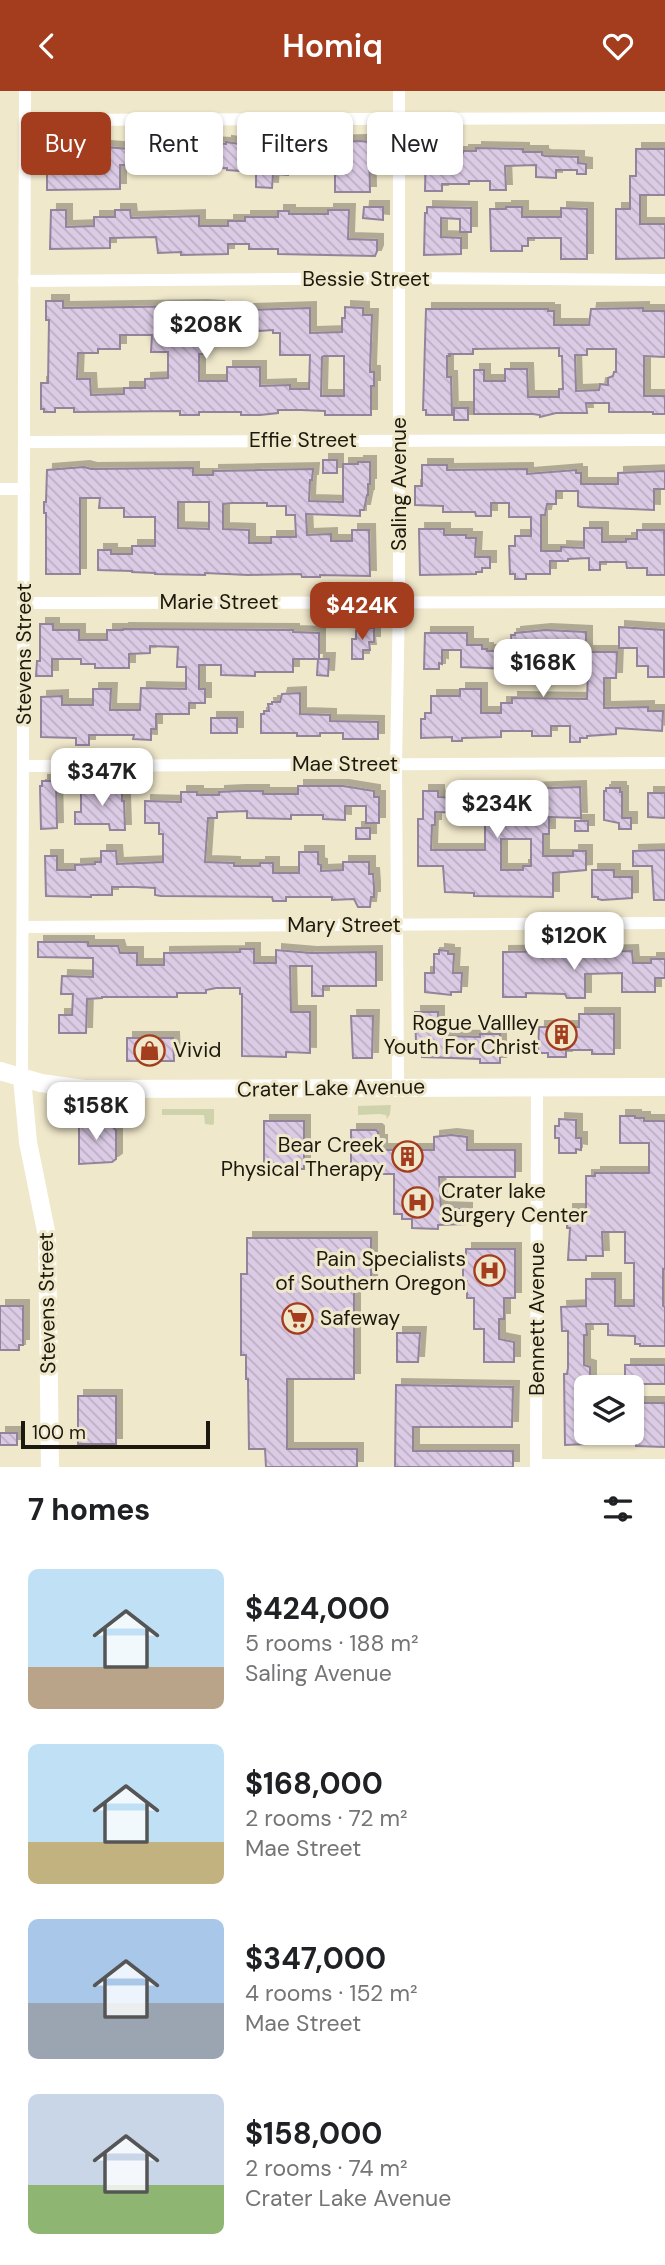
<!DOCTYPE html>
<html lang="en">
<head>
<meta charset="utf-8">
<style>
	:root { --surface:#fff; --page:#f2f2f2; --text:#202124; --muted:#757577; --accent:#a43c1e }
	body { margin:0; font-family:"DM Sans",sans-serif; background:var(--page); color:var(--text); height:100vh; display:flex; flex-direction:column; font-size:26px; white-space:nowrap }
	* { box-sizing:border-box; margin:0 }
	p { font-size:23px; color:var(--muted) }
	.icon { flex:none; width:38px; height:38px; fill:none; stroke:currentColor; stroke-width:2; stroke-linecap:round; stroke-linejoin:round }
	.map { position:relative; height:1376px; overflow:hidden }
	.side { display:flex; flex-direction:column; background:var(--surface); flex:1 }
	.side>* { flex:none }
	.top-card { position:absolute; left:21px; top:21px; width:623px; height:63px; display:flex; gap:14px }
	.tools { position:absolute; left:574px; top:1284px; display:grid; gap:14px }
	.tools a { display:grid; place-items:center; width:70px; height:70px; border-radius:10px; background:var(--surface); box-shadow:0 2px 5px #0004; font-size:35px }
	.scale { position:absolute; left:21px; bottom:18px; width:189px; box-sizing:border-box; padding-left:7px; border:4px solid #1c190e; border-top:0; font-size:19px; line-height:24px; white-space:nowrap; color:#1c190e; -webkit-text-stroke:5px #f0e8cb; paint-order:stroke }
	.price { position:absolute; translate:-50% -60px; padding:0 16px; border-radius:14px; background:#fff; color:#222; font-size:23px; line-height:46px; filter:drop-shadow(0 2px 4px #0008) }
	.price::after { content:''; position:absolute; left:50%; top:42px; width:21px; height:16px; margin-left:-10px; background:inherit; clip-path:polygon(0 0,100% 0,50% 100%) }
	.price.current { background:var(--accent); color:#fff }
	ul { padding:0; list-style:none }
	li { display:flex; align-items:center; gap:21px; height:175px; padding:0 28px }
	li span { display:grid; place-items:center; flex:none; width:196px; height:140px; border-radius:10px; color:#555 }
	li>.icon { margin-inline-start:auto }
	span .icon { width:84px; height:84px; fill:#fffc; stroke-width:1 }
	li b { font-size:30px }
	h2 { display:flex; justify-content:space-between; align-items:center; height:84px; padding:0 28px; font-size:30px }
	.tag { padding:0 24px; border-radius:10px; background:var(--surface); box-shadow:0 2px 5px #0004; font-size:24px; line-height:63px }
	.tag.current { background:var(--accent); color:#fff }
	header { display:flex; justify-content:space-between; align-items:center; height:91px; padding:0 28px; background:var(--accent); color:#fff; font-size:32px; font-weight:600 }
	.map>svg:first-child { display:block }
	.grass { fill:#cfd3ab }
	.building { fill:url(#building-back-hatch); stroke:#93849c; stroke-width:2; fill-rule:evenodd; filter:url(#shadow) }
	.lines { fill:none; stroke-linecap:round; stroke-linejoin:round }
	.street { stroke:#fff; stroke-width:12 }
	.secondary { stroke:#fff; stroke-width:18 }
	.labels { text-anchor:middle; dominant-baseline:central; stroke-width:6; stroke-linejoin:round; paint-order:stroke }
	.street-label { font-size:21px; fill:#1c190e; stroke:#f0e8cb }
	.poi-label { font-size:21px; fill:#1c190e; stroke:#f0e8cb; text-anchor:end }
</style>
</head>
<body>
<header><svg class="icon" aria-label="back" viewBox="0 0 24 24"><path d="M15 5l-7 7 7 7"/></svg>Homiq<svg class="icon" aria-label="heart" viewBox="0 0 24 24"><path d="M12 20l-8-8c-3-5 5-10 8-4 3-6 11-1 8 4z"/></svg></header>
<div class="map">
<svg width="665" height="1376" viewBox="0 0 665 1376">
	<defs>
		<pattern id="building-back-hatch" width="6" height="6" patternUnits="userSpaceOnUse" patternTransform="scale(1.75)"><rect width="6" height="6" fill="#dccbe5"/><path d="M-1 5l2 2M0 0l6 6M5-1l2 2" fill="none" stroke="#bcaec3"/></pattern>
		<filter id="shadow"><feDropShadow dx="6" dy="-6" stdDeviation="0" flood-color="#0004"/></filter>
	</defs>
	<rect width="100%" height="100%" fill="#f0e8cb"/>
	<g class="grass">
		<path d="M391 1014 390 1023 387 1028 386 1024 379 1023 358 1024V1015Z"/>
		<path d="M162 1018H214V1032L213 1034 205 1033 204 1024H162Z"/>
	</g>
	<g class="building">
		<path d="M189 48H206V52L226 53V51L252 55 300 57V70L291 69 290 82H288V84L273 83 272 97 256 96V81L227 79V77L209 78V72H185V75H178V80H142V74H120V98L47 99V81H54V50L92 51V55L130 58 190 57Z"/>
		<path d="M360 50 369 51 370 101H335V70H327L326 51Z"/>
		<path d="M426 55H441V62H463V60H476V57L523 58V61H542V64L545 65 578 66V72L586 73V83H577V79H556V87L536 86V74L505 75 506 99H490V90H469V93H442V100H425Z"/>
		<path d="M636 58H665V104H640V133H665V167L616 168V118H630V85H636Z"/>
		<path d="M364 116H383V129L363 127Z"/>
		<path d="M427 116 471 117V141H460V128L441 127V146L461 147V163L424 164 425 122H427Z"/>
		<path d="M506 116H522V126H561V117L587 118V168H561V147H528V155H522V160H491L490 118H506Z"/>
		<path d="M51 119H66V136L94 135V126H115V119H130L131 127 199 125V135H228V130H245V126H278V120H289V123H328V119H349L348 148 377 149V160L375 165 278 163V158H249V153H228V163L181 164V161L158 162 156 146 110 147V157L50 158Z"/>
		<path d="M46 210H63V217L202 215 218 216V220L310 217V242L342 241V227H345V216L363 217V224H372L370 279V281H374V295H371V324H325V320L301 319H278V322L260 324H241V321H199V324H180V320L74 321V317H55V321H44V318H41V292H48L49 229H46ZM273 239V242H280V264H310L309 298H290V294L260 295V276H227V290H199V263H207V253L243 254V241ZM120 244H152L151 261H168V287L145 288V297H124V303L91 304 90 288H77L78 262H98V258H120ZM324 265H344V305H321L322 266Z"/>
		<path d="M643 217V220H665V266L644 265V305H665V323H653V321H609V312H586L587 322H556L540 326V324L533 323H474V279H484V290H505V278H527L528 306H559V298H563L562 265H559V257L473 258V263H449L450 265H447V286H451L452 324H426V319H423L426 218H548V220H554V234H589L591 218ZM587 258H616V281H614L613 285 608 287V294L600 293 599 299 576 300 575 264H587Z"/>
		<rect x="454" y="317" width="14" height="12"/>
		<rect x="323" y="369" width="14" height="13"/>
		<path d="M358 371H370V393H368V404H367L364 419H360V425L306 423 307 444 331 443V450H352V439H369L370 485 320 484V486H302L301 483 248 484 205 482V484L155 483V482L132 481V480L98 479V459H111V463H132V455H155V426H124V417H99L100 407H80V483H46V422H44V411H46L47 379 84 376 91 378 193 377V384H213V380L313 378 312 389H310L309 410 343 411V373H358ZM178 411H209V438L178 437ZM232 412H267V415H286V424H295L296 446H271V452H249V439L223 438V413Z"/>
		<path d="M422 374H447V379L527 378V383L576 379V382H581V393H618V382L665 380V398H654V419L581 416 578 415V400H556V413H547L545 424H541V460H561V456L584 457V437H602V451H626V448H637V439H664L665 484H647V477H627L626 471H600V479H589V467L568 468V470H550V483H526V488H515V483H510L509 455H515V445H531V426H509V412H491V425H476L475 421H443V415L415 414V395H422Z"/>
		<path d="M419 438H444V444H466V447H476L475 466H490V477H482V481H476V483L420 484Z"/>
		<path d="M40 533H53V539H79V549H107V539H123V538L293 539V541L319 542V568H329L328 585 317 584 318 568H293V581H255V585L221 584V574H199V598H205V612H189V623H156V638H151V649L133 648 134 644H89V654H76V647L41 646V606L62 605V614H93V598H111L110 619H140L141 597 186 598V576H177L178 556 150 555V562L129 563V577H95V573H81V568H52V585H36L37 570H40Z"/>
		<path d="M619 536 664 539V586H648V575H637V557H619Z"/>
		<path d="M359 537H374V551H369L370 559H363V568H352V548H356V540H359Z"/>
		<path d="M545 539 586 541V561H617L616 587H604V617L648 616V620H663L662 640 616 637V643L587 645V647H580V651H570V635H551V645H532V640H501V646L462 647V650H452V646L421 647V628H425V622H431V605H460V598H481V622H501V612H512V607L587 608 588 581H569V568H543V577L531 578 530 557 512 558 511 544H515V542Z"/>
		<path d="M425 542H467V554H482V558H487V560H511V578L461 576V559H442V573L439 572V578H424Z"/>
		<path d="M300 602V623L330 624V630L378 631V648H343V642H320V645H297V642H261V623H264V620H269L268 613H272V611H280L282 603Z"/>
		<rect x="211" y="627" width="26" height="15"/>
		<path d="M42 690H56L57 737 41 738 40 695H42Z"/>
		<path d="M298 695H343L374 700V706H379V732H366V715H345V729L323 728V724H291V728L247 727V720L217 721V727H208L205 771 234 772V775H260V772H273V782H299V761H318V773L321 774V780L343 779V771H369V783H373L374 796V806H371L370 816H358L354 808 332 809V806H286V810H273L272 806 161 805 155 804V797L136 796H112V804H91V806L46 805 45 765H57V779H75V774L95 773V771H101V760H116L117 773 163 771V743H159V732H145V710L181 711V701H197V704H219V701L239 700H263V703H298Z"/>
		<path d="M95 696H116V700H122V710H124L125 739H110L109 733H75V721H81V701H95Z"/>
		<path d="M480 696H490V699L580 696 581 727 549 726V743H543V765H573V760H586V779L553 782V806L474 805V802L445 801 443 775H418V728H423V700H438V706L475 707V700H480ZM435 721 474 722 476 729H485V759H431L432 734H435ZM501 748H531V775H523V779H501Z"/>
		<path d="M606 697H620V701H622V727H631V738H619V732L604 729V700H606Z"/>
		<path d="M648 702H665V727L648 726Z"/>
		<rect x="575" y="730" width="13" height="10"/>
		<rect x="356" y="737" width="14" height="11"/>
		<path d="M665 759V809H654L652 775H633V760Z"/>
		<path d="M592 779H614V786H632V807L602 809 598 808V806H592Z"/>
		<path d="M38 851H88V855H118L120 862H137V874H164V862L240 861V858H254V872H276V859L311 862 376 861V895H323V905H312V875H290L291 921H310V962L286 961V966L242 965V903H240V897H216L206 899V902H177V906H102V907L87 908 86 942H59V924H72L73 903H61L62 885 93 886V867L38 866Z"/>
		<path d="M439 859 448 860V863H454L453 882H462L461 901H451V904L425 901V882H434V863H439Z"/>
		<path d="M573 860V863H592V861L632 860 633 872H651V868H665V887H655V901H622V882L585 883V907H567L565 903 526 902V906H503V861Z"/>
		<path d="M415 921H438V933H443V945L480 946V943H500V972H480V968L422 966V956H419V951H416Z"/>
		<path d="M579 923H614V963H592V959H566V966H548V962H538L539 936H579Z"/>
		<path d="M351 925H373L372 967H353Z"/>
		<path d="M127 947H173L174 970H127Z"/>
		<path d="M85 1023H100V1036H113L116 1039V1068L112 1071 79 1073V1034H85Z"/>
		<path d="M620 1025H635V1027H644V1030H665V1178H663V1215L665 1216V1255H640V1253H635V1245L608 1244V1233H586L587 1244H584V1274L590 1276V1295H586V1342H612V1352L565 1354 564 1283H567L568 1277V1240H562L561 1216 586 1215V1188H615V1215H634V1172H625V1141H602L603 1165H586V1169H568L570 1137H567V1119H586V1085H595V1082H649V1052H620Z"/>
		<path d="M559 1028 576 1029V1047H581V1059L576 1058V1062H559V1047H555V1035H559Z"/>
		<rect x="264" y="1030" width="40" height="48"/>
		<path d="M351 1039H376L378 1041V1050H381V1059H434V1046L451 1044 467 1046V1059H515V1086H439L441 1117 466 1118V1133L438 1134V1138L412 1137V1128H402V1123H394V1083H351Z"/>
		<path d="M247 1147H371V1193H354V1288H287V1358H357V1376H266L265 1358H249L248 1288H246V1264H241V1183H247Z"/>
		<path d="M466 1158H515V1207H504V1228H499V1248L514 1251V1271H484V1238H474V1207H467V1190H463V1171H466Z"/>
		<path d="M0 1215H23V1254H19V1259H0Z"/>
		<path d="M397 1242H420L418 1271H397Z"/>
		<rect x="625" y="1274" width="40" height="19"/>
		<path d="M396 1294 513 1296 512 1336H413V1360H513V1376H395Z"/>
		<rect x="78" y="1305" width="38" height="48"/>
		<path d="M632 1312H665V1356L636 1355V1351H632Z"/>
		<rect x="0" y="1342" width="17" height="12"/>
	</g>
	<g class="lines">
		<g class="street">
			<path d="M25 29 665 27"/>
			<path d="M24 190 399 187 665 189"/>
			<path d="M24 351 665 349"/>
			<path d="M0 398H24"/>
			<path d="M24 512 665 511"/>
			<path d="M25 675 665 672"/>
			<path d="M23 836 665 832"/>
			<path d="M22 987 25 0"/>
			<path d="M398 996 396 673 399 510V0"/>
			<path d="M536 1374H665"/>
			<path d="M536 1376 537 996"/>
		</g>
		<g class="secondary">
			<path d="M0 980 41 992 84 998 665 996"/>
			<path d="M22 987 28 1051 47 1145 50 1376"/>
		</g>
	</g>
	<defs>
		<symbol id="building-ring" viewBox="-11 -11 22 22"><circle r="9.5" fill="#f0e8cb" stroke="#a43c1e" stroke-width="1.5"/><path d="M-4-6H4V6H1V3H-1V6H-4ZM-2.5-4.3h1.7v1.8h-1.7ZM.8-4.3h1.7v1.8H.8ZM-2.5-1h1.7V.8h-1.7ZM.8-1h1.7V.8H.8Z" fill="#a43c1e"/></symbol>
		<symbol id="shop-ring" viewBox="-11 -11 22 22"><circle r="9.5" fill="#f0e8cb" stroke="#a43c1e" stroke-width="1.5"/><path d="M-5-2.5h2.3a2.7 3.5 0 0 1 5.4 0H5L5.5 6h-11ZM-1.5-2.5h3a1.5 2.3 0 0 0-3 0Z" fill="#a43c1e"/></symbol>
		<symbol id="hospital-ring" viewBox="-11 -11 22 22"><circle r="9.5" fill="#f0e8cb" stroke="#a43c1e" stroke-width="1.5"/><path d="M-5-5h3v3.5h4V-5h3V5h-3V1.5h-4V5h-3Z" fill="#a43c1e"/></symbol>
		<symbol id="supermarket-ring" viewBox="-11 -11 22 22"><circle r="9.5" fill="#f0e8cb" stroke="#a43c1e" stroke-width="1.5"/><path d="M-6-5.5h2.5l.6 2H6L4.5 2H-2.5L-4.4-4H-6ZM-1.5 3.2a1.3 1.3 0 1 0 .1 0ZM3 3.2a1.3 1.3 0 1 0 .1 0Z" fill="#a43c1e"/></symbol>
	</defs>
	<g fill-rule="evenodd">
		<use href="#building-ring" x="544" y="926" width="35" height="35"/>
		<use href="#shop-ring" x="132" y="942" width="35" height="35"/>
		<use href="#building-ring" x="390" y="1048" width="35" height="35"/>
		<use href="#hospital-ring" x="400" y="1094" width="35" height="35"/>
		<use href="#hospital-ring" x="472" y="1162" width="35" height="35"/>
		<use href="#supermarket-ring" x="280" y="1210" width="35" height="35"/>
	</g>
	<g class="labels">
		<g class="street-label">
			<text x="366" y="188">Bessie Street</text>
			<text x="303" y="349">Effie Street</text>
			<text transform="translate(399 393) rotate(-90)">Saling Avenue</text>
			<text x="219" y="511">Marie Street</text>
			<text transform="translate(24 563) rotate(-90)">Stevens Street</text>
			<text x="345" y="673">Mae Street</text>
			<text x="344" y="834">Mary Street</text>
			<text transform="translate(331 997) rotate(-1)">Crater Lake Avenue</text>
			<text transform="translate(47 1212) rotate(-91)">Stevens Street</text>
			<text transform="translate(537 1228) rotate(-90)">Bennett Avenue</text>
		</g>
		<g class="poi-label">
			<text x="539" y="932">Rogue Vallley<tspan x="539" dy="24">Youth For Christ</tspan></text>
			<text x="173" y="959" text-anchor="start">Vivid</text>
			<text x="384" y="1054">Bear Creek<tspan x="384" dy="24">Physical Therapy</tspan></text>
			<text x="441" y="1100" text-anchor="start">Crater lake<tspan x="441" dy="24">Surgery Center</tspan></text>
			<text x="466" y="1168">Pain Specialists<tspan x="466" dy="24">of Southern Oregon</tspan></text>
			<text x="320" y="1227" text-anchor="start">Safeway</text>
		</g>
	</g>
</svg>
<div class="tools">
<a><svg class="icon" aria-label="layers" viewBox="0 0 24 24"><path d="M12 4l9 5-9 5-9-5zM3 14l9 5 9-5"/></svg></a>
</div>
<div class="scale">100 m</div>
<b class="price" style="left:206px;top:270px">$208K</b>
<b class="price current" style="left:362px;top:551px">$424K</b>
<b class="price" style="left:543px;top:608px">$168K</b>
<b class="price" style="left:102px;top:717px">$347K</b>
<b class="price" style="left:497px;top:749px">$234K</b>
<b class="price" style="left:574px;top:881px">$120K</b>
<b class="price" style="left:96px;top:1051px">$158K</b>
<div class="top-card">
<a class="tag current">Buy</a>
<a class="tag">Rent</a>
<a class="tag">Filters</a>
<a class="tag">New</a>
</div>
</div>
<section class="side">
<h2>7 homes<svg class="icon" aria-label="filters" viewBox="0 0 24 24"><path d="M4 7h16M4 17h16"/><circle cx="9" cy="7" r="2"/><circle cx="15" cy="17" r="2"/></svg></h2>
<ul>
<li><span style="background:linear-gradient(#bfe0f5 70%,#b9a48a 0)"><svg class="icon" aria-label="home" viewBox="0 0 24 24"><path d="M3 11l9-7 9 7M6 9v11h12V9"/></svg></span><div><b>$424,000</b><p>5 rooms · 188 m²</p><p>Saling Avenue</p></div></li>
<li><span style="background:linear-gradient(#bfe0f5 70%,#c2b280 0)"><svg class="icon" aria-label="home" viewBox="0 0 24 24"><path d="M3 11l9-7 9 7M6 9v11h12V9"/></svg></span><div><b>$168,000</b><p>2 rooms · 72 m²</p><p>Mae Street</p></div></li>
<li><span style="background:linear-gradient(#a9c7e8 60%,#9aa5b1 0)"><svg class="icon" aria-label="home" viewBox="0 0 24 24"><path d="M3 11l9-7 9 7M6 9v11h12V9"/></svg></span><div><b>$347,000</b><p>4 rooms · 152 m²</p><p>Mae Street</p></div></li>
<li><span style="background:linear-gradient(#c9d6e8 65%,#8fb573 0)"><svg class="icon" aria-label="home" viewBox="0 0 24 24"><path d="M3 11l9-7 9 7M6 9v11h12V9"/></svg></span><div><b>$158,000</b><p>2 rooms · 74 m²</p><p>Crater Lake Avenue</p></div></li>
</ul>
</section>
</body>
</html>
